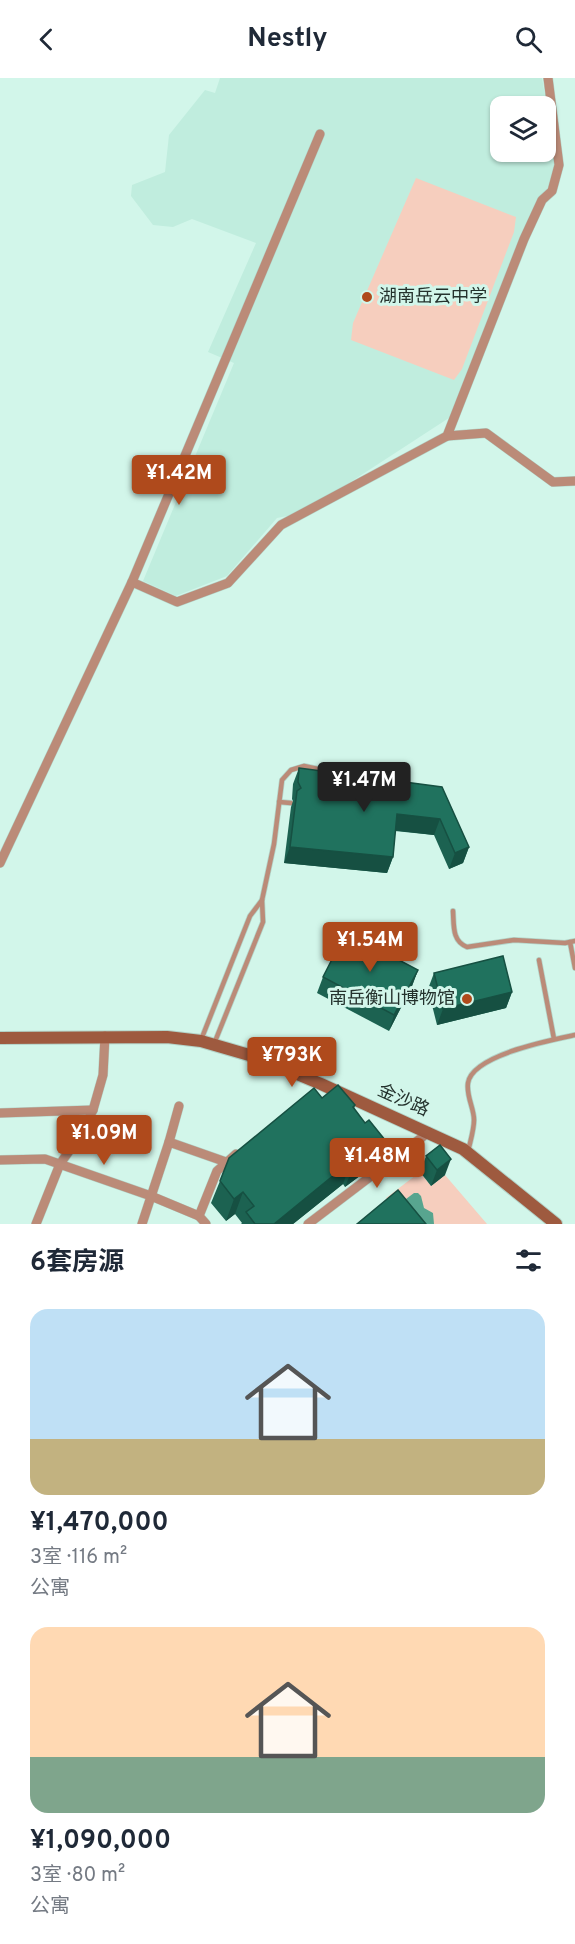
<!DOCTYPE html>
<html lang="zh">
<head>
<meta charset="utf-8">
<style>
	:root { --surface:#fff; --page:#f2f2f3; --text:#1f2937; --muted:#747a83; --accent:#af4a1c }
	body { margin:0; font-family:Overpass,"Noto Sans SC",sans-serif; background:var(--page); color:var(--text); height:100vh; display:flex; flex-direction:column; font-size:22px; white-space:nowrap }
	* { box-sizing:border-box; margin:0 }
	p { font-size:20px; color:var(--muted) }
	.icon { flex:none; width:33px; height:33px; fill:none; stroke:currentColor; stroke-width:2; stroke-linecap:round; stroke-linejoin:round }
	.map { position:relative; height:1146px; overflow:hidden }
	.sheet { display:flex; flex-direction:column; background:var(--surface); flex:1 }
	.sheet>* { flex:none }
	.buttons { position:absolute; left:490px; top:18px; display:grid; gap:12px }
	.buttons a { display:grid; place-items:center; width:66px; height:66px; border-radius:12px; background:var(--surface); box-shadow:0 2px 4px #0004; font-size:30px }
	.price { position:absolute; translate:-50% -51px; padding:0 14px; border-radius:6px; background:var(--accent); color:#fff; font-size:20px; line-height:39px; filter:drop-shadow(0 2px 3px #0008) }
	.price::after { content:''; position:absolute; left:50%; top:36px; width:18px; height:14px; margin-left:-9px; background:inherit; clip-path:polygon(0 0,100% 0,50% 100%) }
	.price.active { background:#222; color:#fff }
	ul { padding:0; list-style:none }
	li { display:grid; align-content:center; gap:12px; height:318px; padding:0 30px }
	li span { display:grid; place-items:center; height:186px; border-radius:18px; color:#555 }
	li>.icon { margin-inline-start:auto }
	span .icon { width:108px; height:108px; fill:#fffc; stroke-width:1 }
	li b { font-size:26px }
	h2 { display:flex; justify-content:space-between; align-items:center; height:72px; padding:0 30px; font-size:26px }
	header { display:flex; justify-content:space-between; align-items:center; height:78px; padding:0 30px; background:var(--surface); font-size:27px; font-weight:700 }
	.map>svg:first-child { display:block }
	.built { fill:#c0edde; fill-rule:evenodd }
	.green { fill:#f6cebe }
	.water { fill:#58a58f }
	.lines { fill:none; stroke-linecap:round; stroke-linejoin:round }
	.lane-casing { stroke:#b3d3c8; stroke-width:6 }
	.street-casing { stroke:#b3d3c8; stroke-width:10 }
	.secondary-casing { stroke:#b3d3c8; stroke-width:14 }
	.lane { stroke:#bb8b78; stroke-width:4.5 }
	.street { stroke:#bb8b78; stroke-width:9 }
	.secondary { stroke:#9e5a3f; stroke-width:12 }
	.wall { fill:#1c6251 }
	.shaded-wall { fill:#165042 }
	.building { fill:#20725e; stroke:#165042; stroke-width:1.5 }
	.poi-dot { fill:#af4a1c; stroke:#d2f6ea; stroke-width:2 }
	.labels { text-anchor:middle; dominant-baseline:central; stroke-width:6; stroke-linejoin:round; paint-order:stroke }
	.poi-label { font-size:18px; fill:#24322d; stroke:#d2f6ea; text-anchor:start }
	.street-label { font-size:18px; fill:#24322d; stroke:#d2f6ea }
</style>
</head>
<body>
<header><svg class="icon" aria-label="back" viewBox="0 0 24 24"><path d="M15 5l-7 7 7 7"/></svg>Nestly<svg class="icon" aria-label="search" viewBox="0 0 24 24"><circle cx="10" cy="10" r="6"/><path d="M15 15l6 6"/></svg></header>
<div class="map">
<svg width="575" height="1146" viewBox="0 0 575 1146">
	<rect width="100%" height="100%" fill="#d2f6ea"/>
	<path class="built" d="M220 0H542L557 87 455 336 303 435 277 440 227 498 176 518 143 503 234 285 208 274 256 165 192 141 173 149 153 147 131 118 132 107 165 94 169 57 205 12 215 15ZM501 28H546V74H501Z"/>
	<g class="green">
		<path d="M416 100 516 139 514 154 462 291 454 302 351 262 353 245Z"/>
		<path d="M420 1094 431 1108 445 1097 487 1146H407L386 1120Z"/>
	</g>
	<path class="water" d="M414 1115H418L421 1118 424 1130 433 1135 434 1146H424L406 1121Z"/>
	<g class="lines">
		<defs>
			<g id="lane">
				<path d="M279 724 291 725"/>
				<path d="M453 833C454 848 452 863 467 869L514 862 565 865 575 863"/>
				<path d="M570 864 575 890"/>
				<path d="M539 882 554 961"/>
				<path d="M201 962 250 838 262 822"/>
				<path d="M214 966 263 844 262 822 274 766 282 702 291 692 304 688 346 697"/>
				<path d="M468 1074C470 1064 474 1052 474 1042 474 1030 466 1018 468 1005 472 977 551 962 575 957"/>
			</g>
			<g id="street">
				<path d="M447 358 486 355 553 404 575 403"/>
				<path d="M132 504 177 524 228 505 281 447 447 358 524 161 542 122 552 113 559 87 548 0"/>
				<path d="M0 785 132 504 320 56"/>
				<path d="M0 1035 93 1032"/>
				<path d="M169 1064 179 1028"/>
				<path d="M0 1082 45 1081 151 1118 199 1138"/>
				<path d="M36 1146 60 1086 79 1059 93 1032 103 997 105 958"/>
				<path d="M142 1146 169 1064 226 1084"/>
				<path d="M206 1146 199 1138 217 1093 236 1076"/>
				<path d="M308 1146 429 1054"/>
			</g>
			<path id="secondary" d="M0 960 167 959 201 963 259 980 321 1006 463 1071 556 1146"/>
		</defs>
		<use href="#lane" class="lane-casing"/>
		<use href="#street" class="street-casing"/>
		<use href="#secondary" class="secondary-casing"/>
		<use href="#lane" class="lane"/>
		<use href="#street" class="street"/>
		<use href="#secondary" class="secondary"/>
	</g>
	<g class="wall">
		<path d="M299 690 442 709 469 769 463 785 449 791 434 757 395 753 393 779 387 795 284 785 291 729 293 723 292 721 293 706Z"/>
		<path d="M418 892 412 908 389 953 317 915 323 899Z"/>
		<path d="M434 895 512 914 506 930 437 947 428 911Z"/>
		<path d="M322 1020 355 1027 354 1031 377 1085 345 1109 343 1106 293 1146H241L242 1145 235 1136 226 1143 211 1125 220 1103Z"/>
		<path d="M426 1078 445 1097 431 1108 420 1094Z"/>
	</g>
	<g class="shaded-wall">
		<path d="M397 736 440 741 434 757 391 752Z"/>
		<path d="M290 769 393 779 387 795 284 785Z"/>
		<path d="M469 769 463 785 449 791 455 775Z"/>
		<path d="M418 892 412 908 389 953 394 937Z"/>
		<path d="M512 914 506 930 437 947 443 931Z"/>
		<path d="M385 1062 377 1085 345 1109 354 1087Z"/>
		<path d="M451 1081 445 1097 431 1108 437 1092Z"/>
		<path d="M351 1083 343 1106 293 1146H274Z"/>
		<path d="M243 1114 235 1136 226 1143 234 1121Z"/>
	</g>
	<g class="building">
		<path d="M299 690 442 709 469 769 455 775 440 741 397 736 393 779 290 769 297 713 301 710 298 704Z"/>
		<path d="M346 854 418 892 394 937 323 899Z"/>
		<path d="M503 878 512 914 443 931 434 895Z"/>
		<path d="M338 1007 355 1027 353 1029 365 1045 369 1042 385 1062 354 1087 351 1083 274 1146H255L246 1134 254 1128 243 1114 234 1121 220 1103 229 1080 314 1010 322 1020Z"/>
		<path d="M440 1067 451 1081 437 1092 426 1078Z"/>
		<path d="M398 1112 426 1146H357Z"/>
	</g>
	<g class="poi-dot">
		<circle cx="367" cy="219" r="6"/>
		<circle cx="467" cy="921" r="6"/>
	</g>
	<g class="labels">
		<g class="poi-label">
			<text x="379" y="219">湖南岳云中学</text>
			<text x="455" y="921" text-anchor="end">南岳衡山博物馆</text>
		</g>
		<g class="street-label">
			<text transform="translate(403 1023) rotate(24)">金沙路</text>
		</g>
	</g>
</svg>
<div class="buttons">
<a><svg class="icon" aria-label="layers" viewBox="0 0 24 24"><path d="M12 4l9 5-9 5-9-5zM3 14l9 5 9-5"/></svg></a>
</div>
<b class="price" style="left:179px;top:428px">¥1.42M</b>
<b class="price active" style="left:364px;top:735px">¥1.47M</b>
<b class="price" style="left:370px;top:895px">¥1.54M</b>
<b class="price" style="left:292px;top:1010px">¥793K</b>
<b class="price" style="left:104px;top:1088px">¥1.09M</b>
<b class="price" style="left:377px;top:1111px">¥1.48M</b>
</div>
<section class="sheet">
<h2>6套房源<svg class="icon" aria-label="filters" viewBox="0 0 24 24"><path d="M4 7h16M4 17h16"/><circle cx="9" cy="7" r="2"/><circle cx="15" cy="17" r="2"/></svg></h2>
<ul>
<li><span style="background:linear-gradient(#bfe0f5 70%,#c2b280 0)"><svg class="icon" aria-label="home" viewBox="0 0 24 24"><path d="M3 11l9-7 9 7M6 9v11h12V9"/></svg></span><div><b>¥1,470,000</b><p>3室 · 116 m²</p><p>公寓</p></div></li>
<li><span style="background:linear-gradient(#ffd9b3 70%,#7fa58c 0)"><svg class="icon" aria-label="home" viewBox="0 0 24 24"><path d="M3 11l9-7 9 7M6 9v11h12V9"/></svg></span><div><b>¥1,090,000</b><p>3室 · 80 m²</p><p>公寓</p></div></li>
</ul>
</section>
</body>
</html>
